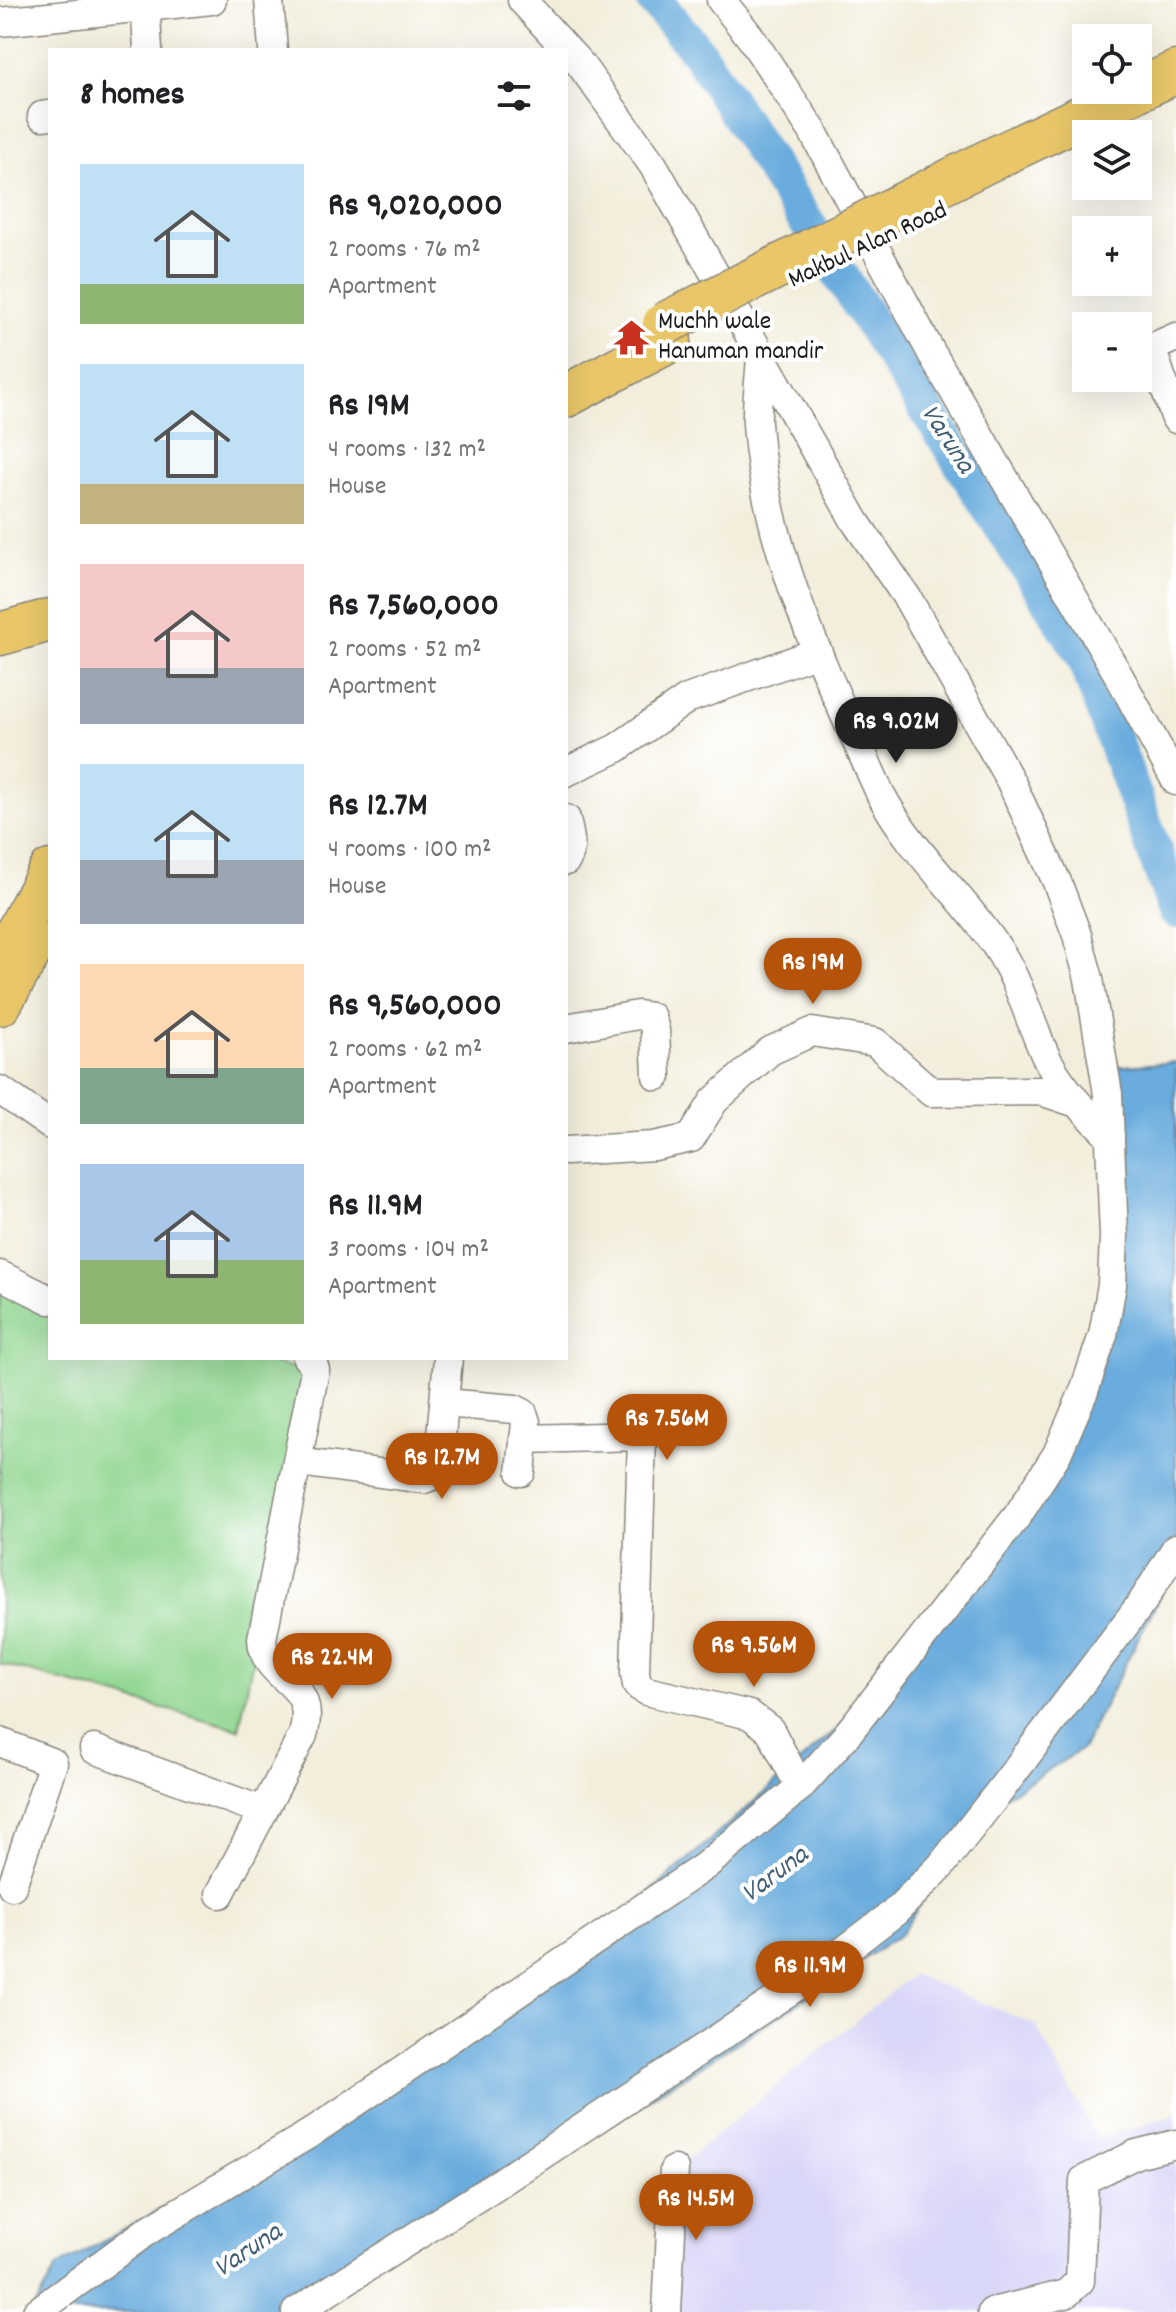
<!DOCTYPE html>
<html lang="en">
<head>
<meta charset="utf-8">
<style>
	:root { --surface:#fff; --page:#f2f2f2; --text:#202124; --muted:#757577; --accent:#b45309 }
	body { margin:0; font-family:Dekko,sans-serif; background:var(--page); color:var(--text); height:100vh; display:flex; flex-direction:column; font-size:30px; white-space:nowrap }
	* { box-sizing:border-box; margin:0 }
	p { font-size:26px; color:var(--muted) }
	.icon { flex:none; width:44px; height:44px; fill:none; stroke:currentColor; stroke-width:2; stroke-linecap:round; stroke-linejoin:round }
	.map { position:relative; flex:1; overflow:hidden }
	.drawer { position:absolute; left:48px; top:48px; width:520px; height:1312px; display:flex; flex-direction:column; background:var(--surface); border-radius:0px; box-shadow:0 8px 32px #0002 }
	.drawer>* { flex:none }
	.controls { position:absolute; left:1072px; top:24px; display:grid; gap:16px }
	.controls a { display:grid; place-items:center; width:80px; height:80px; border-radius:0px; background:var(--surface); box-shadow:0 8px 32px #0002; font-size:40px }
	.price { position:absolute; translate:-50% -68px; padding:0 18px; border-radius:28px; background:var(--accent); color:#fff; font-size:26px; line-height:52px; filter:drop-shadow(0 2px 4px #0008) }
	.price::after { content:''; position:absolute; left:50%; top:48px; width:24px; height:18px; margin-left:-12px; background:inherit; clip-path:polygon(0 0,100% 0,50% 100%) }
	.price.current { background:#222; color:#fff }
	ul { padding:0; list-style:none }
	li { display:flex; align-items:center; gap:24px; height:200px; padding:0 32px }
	li span { display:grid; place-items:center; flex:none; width:224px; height:160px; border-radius:0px; color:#555 }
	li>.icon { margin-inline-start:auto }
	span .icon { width:96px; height:96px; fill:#fffc; stroke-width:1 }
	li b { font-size:34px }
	h2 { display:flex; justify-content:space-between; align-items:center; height:96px; padding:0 32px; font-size:34px }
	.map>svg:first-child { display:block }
	.built { fill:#d9d7f8 }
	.green { fill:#90d690; stroke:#567956; stroke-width:2 }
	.water { fill:#69acdd; stroke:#42647c; stroke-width:2 }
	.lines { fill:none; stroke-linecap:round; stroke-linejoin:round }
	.river { stroke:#69acdd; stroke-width:36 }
	.minor-casing { stroke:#88857c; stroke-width:31 }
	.highway-casing { stroke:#88857c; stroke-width:45 }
	.minor { stroke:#fff; stroke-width:28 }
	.highway { stroke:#e9c769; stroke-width:42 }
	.highway-bridge-casing { stroke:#88857c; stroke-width:45; stroke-linecap:butt }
	.highway-bridge { stroke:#e9c769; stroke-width:42 }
	.labels { text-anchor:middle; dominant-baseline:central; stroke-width:8; stroke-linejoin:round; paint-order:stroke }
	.street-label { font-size:26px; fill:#1c1c1c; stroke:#fff }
	.poi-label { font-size:26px; fill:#1c1c1c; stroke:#fff; text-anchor:start }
	.water-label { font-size:28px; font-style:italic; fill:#3f5d73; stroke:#fff }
</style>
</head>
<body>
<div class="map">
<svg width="1176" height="2312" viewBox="0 0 1176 2312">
	<rect width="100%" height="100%" fill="#fff"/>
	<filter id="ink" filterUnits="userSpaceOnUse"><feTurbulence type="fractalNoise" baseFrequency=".0125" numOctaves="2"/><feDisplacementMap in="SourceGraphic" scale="16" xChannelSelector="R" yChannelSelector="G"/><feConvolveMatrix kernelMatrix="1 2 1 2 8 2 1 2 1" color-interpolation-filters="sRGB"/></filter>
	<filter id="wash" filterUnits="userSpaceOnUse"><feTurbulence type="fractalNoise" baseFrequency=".006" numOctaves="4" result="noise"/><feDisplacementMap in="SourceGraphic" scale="32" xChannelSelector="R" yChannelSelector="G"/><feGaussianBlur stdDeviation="1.8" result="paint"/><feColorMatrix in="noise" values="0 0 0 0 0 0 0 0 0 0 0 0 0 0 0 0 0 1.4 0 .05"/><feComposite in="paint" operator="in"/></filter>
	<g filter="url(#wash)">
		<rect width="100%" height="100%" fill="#f3eedc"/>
		<path class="built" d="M913 1974 1035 2025 1097 2138 1176 2115V2312H667L674 2170Z"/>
		<path class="green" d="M0 1279 50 1304V1358H249L310 1371 239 1729 0 1664Z"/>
		<path class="water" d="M1176 1062V1572L1171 1574 1082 1749 981 1811 901 1934 801 2002 617 2119 296 2312H32L57 2267 244 2163 637 1904 870 1700 1044 1486 1122 1275 1112 1067Z"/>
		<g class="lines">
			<path class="river" d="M654 0 697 51 1083 654 1176 911"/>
		</g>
	</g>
	<g filter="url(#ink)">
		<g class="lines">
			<defs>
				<g id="minor">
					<path d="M145 0 148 50"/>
					<path d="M269 0 273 50"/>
					<path d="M721 0 751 38 812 130 931 352 1119 676 1176 781"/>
					<path d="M0 22 212 0"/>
					<path d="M42 116 50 115"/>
					<path d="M1176 337 1151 348 1176 419"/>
					<path d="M761 356C760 378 756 402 757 424 766 555 827 674 880 793 913 855 961 893 998 949 1021 983 1030 1025 1048 1061 1064 1090 1086 1113 1110 1136"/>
					<path d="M566 772 617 748 687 699 818 652"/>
					<path d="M566 819C569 834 574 848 566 861"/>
					<path d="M566 1028 638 1015 651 1017 655 1030 657 1076"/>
					<path d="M0 1090 50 1125"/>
					<path d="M566 1151 654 1146 691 1138 714 1101 770 1051 812 1032 875 1042 931 1092 1041 1091 1077 1103"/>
					<path d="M0 1275 50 1300"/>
					<path d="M444 1403 515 1409 523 1413 526 1422 521 1472"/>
					<path d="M524 1439 642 1436 635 1673 637 1685 646 1691 750 1715 770 1730 800 1787"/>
					<path d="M298 1462 424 1479 434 1475 438 1470 448 1358"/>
					<path d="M0 1742 53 1763 12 1886"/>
					<path d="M94 1749 263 1811"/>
					<path d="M220 1894 303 1735C319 1677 264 1684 262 1639L315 1370 312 1361 307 1358"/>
					<path d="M37 2312 147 2231 309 2134 705 1866 800 1787 845 1737 1018 1515 1057 1454 1084 1391 1103 1335 1112 1285 1114 1236 1108 1094 1089 979 1077 935 1057 882 1011 782 908 599 855 521 653 165 580 64 522 0"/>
					<path d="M296 2312 492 2188 803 1982 895 1912 940 1867 999 1792 1143 1601 1176 1548"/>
					<path d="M667 2312 674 2170"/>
					<path d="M992 2312 1066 2294 1080 2281 1084 2180 1136 2154 1176 2144"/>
				</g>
				<g id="highway">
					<path d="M988 161 1176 72"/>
					<path d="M566 396 670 341"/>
					<path d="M0 634 50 620"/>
					<path d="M0 963 50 871"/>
					<path d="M0 1004 35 943"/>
				</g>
			</defs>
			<use href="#minor" class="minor-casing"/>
			<use href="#highway" class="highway-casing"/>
			<use href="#minor" class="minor"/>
			<use href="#highway" class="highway"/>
			<defs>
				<path id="highway-bridge" d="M664 324 988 161"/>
			</defs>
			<use href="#highway-bridge" class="highway-bridge-casing"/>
			<use href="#highway-bridge" class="highway-bridge"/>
		</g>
	</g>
	<defs>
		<symbol id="temple-bare" viewBox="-9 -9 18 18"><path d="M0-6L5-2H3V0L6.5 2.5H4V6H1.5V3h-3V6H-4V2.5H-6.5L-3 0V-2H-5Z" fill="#c8321e" stroke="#fff" stroke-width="2.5" paint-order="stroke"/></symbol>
	</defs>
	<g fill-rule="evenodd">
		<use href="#temple-bare" x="606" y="312" width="51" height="51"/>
	</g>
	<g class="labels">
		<g class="street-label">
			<text transform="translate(868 246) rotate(-25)">Makbul Alan Road</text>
		</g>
		<g class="poi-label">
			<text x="658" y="322">Muchh wale<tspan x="658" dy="30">Hanuman mandir</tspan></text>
		</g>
		<g class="water-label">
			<text transform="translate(946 440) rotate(57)">Varuna</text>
			<text transform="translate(776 1876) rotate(-37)">Varuna</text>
			<text transform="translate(249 2252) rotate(-34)">Varuna</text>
		</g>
	</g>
</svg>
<div class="controls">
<a><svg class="icon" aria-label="locate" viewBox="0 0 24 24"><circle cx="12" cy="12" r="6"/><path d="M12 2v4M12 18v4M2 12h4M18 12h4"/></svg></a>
<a><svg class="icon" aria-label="layers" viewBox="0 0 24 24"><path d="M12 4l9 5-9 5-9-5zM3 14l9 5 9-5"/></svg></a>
<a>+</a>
<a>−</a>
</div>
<b class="price current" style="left:896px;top:765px">Rs 9.02M</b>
<b class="price" style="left:813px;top:1006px">Rs 19M</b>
<b class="price" style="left:667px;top:1462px">Rs 7.56M</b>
<b class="price" style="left:442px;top:1501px">Rs 12.7M</b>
<b class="price" style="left:754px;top:1689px">Rs 9.56M</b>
<b class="price" style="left:332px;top:1701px">Rs 22.4M</b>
<b class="price" style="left:810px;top:2009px">Rs 11.9M</b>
<b class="price" style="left:696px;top:2242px">Rs 14.5M</b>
<section class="drawer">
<h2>8 homes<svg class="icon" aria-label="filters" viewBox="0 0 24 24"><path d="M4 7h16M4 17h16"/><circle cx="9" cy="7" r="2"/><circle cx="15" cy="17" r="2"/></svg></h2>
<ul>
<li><span style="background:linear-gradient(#bfe0f5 75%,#8fb573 0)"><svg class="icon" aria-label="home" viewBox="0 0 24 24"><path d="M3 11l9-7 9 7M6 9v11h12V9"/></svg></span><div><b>Rs 9,020,000</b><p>2 rooms · 76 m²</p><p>Apartment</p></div></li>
<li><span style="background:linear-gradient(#bfe0f5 75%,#c2b280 0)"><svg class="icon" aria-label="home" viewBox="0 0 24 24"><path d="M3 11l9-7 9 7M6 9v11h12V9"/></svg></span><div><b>Rs 19M</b><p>4 rooms · 132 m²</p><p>House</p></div></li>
<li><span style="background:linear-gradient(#f6c9c9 65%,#9aa5b1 0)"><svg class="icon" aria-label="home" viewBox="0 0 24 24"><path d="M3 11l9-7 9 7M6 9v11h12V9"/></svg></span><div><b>Rs 7,560,000</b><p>2 rooms · 52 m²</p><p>Apartment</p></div></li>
<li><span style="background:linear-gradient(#bfe0f5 60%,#9aa5b1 0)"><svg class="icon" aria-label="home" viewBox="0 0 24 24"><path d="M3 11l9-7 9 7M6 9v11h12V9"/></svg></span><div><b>Rs 12.7M</b><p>4 rooms · 100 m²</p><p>House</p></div></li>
<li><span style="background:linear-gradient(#ffd9b3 65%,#7fa58c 0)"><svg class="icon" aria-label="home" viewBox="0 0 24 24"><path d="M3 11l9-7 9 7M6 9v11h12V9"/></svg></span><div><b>Rs 9,560,000</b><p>2 rooms · 62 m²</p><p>Apartment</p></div></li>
<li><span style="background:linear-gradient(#a9c7e8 60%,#8fb573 0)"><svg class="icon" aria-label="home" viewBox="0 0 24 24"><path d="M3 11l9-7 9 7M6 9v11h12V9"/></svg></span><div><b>Rs 11.9M</b><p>3 rooms · 104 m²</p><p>Apartment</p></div></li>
</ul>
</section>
</div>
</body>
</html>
